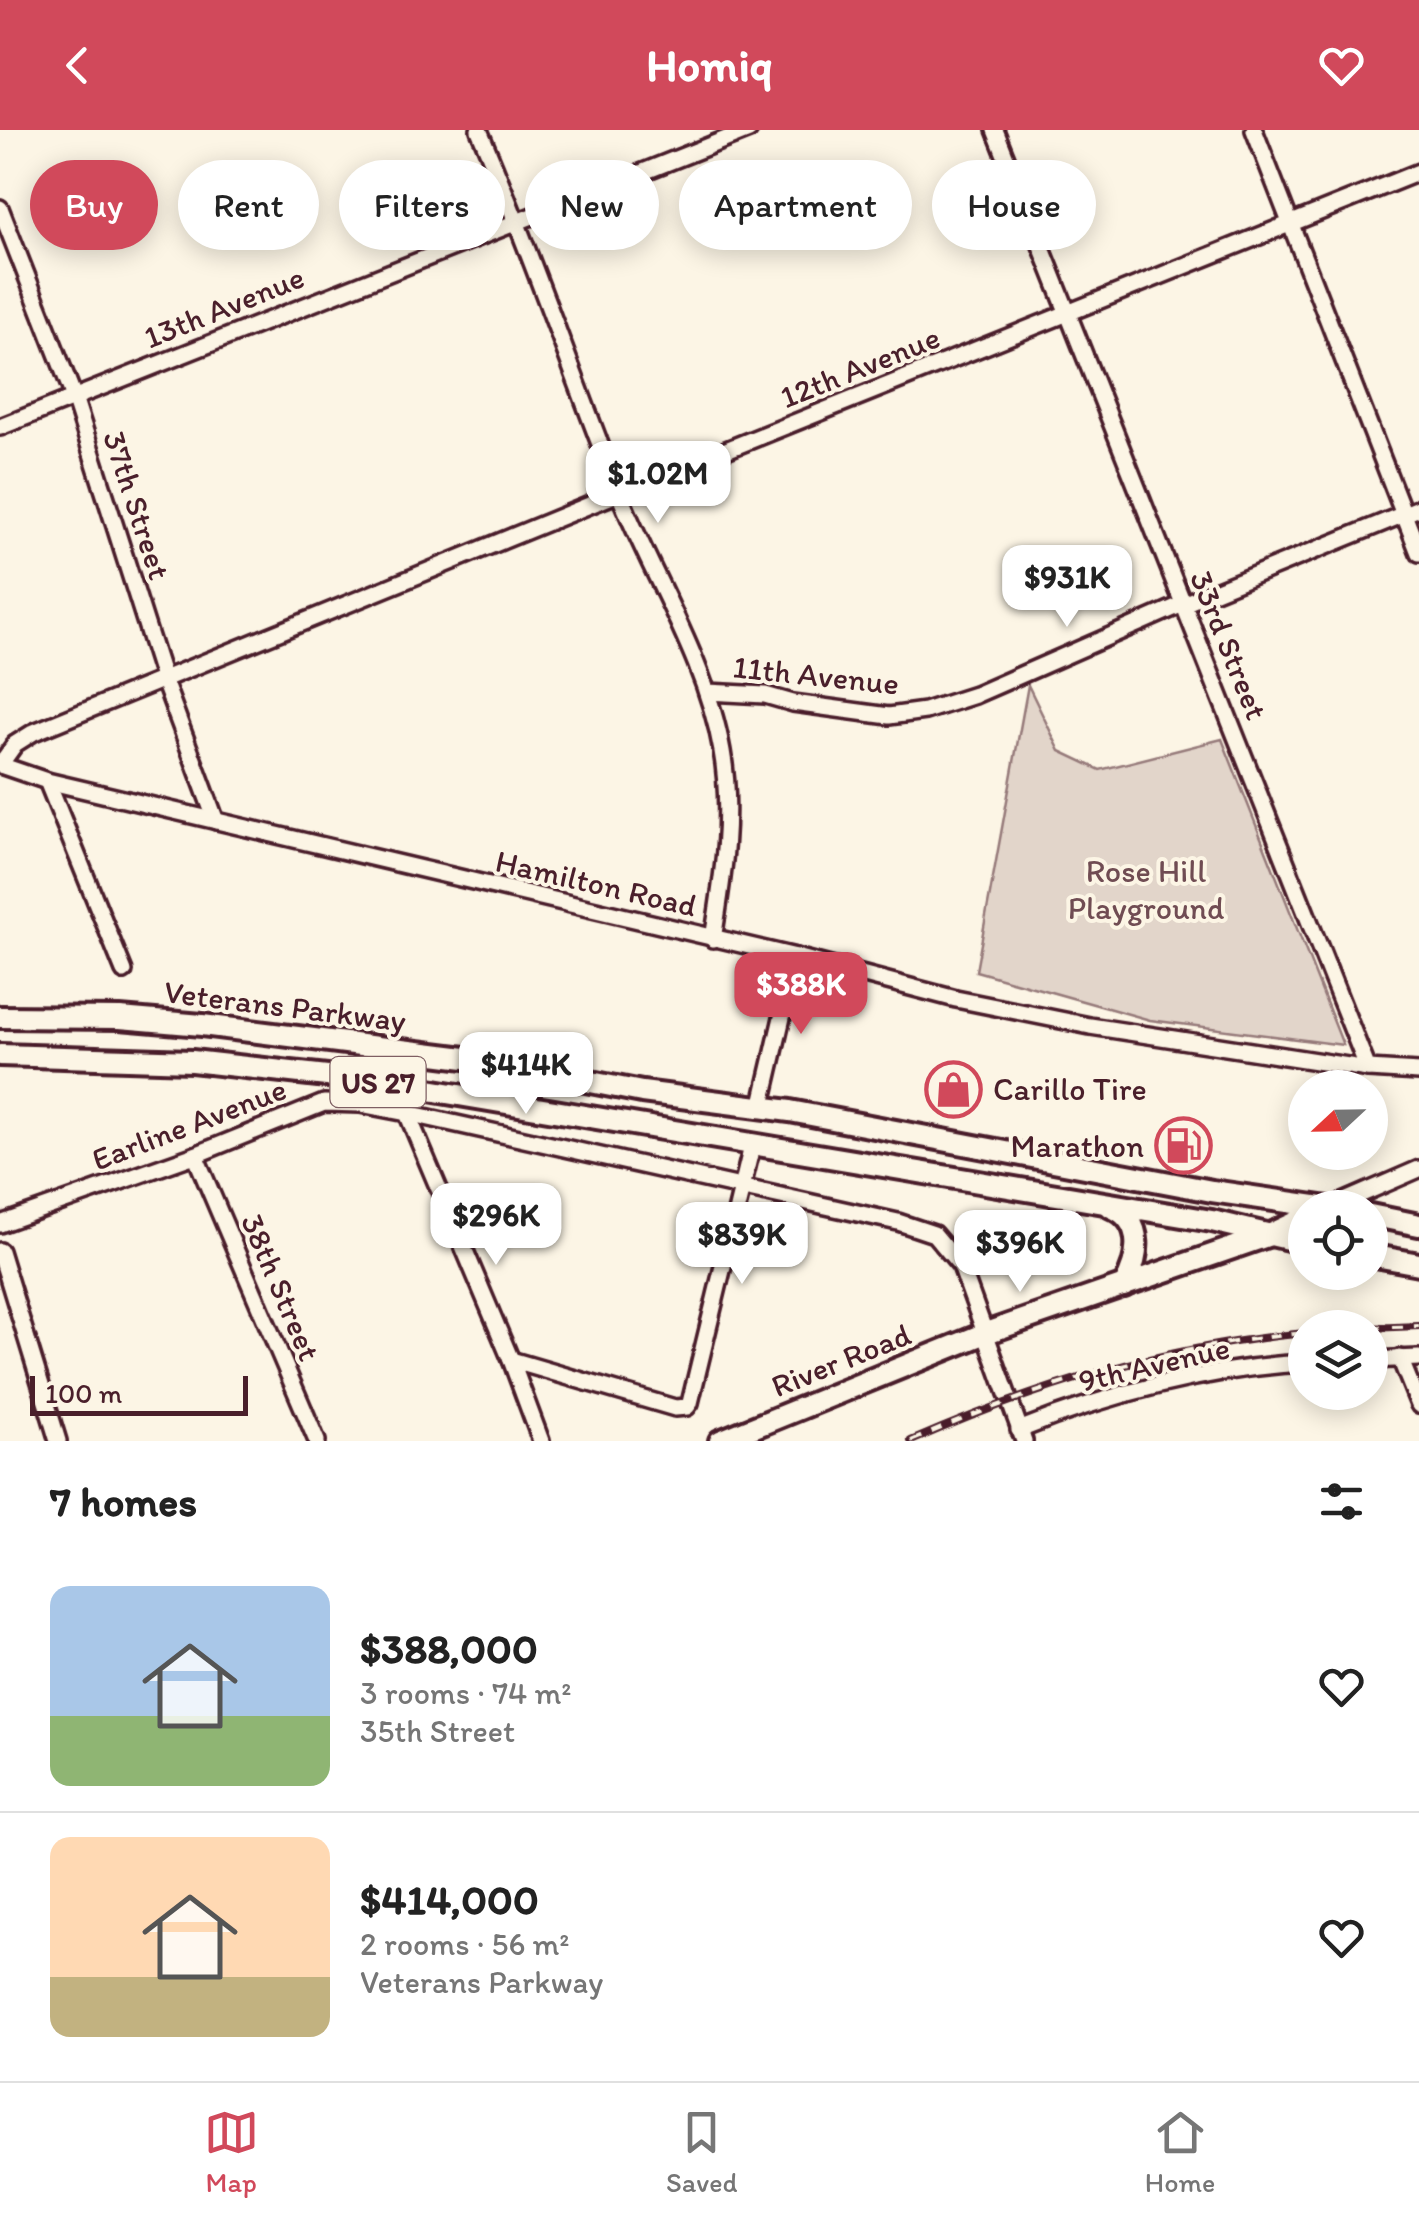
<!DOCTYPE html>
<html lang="en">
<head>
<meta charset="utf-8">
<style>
	:root { --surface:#fff; --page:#f6f6f6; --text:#222; --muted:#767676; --line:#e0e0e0; --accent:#d1495b }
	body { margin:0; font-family:Itim,sans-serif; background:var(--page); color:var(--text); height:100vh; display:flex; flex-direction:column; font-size:38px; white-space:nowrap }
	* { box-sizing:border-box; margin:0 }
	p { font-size:32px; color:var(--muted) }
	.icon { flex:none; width:55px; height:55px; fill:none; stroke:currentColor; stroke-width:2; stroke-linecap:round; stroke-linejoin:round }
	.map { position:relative; height:1311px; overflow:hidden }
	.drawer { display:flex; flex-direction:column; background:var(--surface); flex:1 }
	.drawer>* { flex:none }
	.hud { position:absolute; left:30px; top:30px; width:1360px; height:90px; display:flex; gap:20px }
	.needle { width:65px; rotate:248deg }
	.buttons { position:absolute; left:1288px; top:940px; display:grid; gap:20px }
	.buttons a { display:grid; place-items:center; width:100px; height:100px; border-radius:50%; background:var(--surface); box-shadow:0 5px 25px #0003; font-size:50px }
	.scale { position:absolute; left:30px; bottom:25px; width:218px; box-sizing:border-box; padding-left:10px; border:5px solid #4a1f2b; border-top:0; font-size:28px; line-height:35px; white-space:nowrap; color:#4a1f2b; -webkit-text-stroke:8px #fcf5e5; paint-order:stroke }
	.price { position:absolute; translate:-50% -85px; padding:0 22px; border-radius:20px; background:#fff; color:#222; font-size:32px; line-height:65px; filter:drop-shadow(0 2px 5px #0008) }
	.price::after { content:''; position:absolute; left:50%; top:60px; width:30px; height:22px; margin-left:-15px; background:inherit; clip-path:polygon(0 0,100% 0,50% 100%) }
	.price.on { background:var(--accent); color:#fff }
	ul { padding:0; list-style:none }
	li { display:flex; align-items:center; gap:30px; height:250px; padding:0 50px }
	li+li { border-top:2px solid var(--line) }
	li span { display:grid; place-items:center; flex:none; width:280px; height:200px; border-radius:20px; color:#555 }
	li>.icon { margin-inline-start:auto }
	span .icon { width:120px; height:120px; fill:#fffc; stroke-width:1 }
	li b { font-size:42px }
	h2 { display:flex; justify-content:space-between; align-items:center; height:120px; padding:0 50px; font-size:42px }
	.chip { padding:0 35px; border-radius:45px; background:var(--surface); box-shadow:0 5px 25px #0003; font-size:35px; line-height:90px }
	.chip.on { background:var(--accent); color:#fff }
	header { display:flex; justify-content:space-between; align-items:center; height:130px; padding:0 50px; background:var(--accent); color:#fff; font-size:45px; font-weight:700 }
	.tab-bar { display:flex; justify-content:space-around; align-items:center; height:140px; border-top:2px solid var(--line); background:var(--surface); font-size:28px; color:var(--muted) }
	.tab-bar a { display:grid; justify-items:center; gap:5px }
	.tab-bar .on { color:var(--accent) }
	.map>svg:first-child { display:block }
	.green { fill:#e2d5ca; stroke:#967a7a; stroke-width:2.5 }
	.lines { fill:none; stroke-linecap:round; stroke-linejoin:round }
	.minor-casing { stroke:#4a1f2b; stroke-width:22 }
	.major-casing { stroke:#4a1f2b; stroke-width:28 }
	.minor { stroke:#fcf5e5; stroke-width:15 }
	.major { stroke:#fcf5e5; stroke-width:20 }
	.rail-casing { stroke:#4a1f2b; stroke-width:8 }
	.rail { stroke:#fcf5e5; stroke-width:4; stroke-dasharray:11; stroke-linecap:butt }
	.labels { text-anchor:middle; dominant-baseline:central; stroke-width:8; stroke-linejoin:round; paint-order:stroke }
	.shield { fill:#fcf5e5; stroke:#7f5f63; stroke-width:2.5 }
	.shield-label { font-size:30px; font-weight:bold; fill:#4a1f2b }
	.street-label { font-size:32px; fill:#4a1f2b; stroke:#fcf5e5 }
	.park-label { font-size:32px; fill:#704c53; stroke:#fcf5e5 }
	.poi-label { font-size:32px; fill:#4a1f2b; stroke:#fcf5e5; text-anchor:start }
</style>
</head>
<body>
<header><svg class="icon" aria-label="back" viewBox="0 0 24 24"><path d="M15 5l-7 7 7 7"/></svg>Homiq<svg class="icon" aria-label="heart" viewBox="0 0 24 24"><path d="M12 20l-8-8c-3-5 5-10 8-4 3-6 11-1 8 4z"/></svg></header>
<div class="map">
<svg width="1419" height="1311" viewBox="0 0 1419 1311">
	<rect width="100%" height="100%" fill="#fcf5e5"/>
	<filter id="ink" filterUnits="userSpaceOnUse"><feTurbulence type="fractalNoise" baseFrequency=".01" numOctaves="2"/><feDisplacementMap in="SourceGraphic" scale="20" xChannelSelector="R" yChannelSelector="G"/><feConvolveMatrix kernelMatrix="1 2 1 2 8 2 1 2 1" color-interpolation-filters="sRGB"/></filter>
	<g filter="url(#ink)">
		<path class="green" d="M1028 555 1060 621 1100 640 1222 609 1343 915 1150 890 976 841Z"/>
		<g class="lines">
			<defs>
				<g id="minor">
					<path d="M479 0C530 119 571 241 618 361 652 447 706 529 722 621 733 683 723 748 713 809"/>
					<path d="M995 0 1368 939"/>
					<path d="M1254 0 1419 423"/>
					<path d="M0 78 74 267 164 551 216 691"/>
					<path d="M0 297 749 0"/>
					<path d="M707 562 765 565 793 573 889 586 925 581 975 565 1183 474 1419 378"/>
					<path d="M0 635 15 614 34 602 619 363 1419 42"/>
					<path d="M0 635 47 651 796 827 956 869 1090 896 1368 939 1419 942"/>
					<path d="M47 651 124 841"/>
					<path d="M761 978 796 827"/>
					<path d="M407 983 511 1230 541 1311"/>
					<path d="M195 1025 317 1311"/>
					<path d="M1329 1078 1419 1039"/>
					<path d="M0 1094 195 1025 324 973 360 974 407 983 898 1092 934 1104 961 1136 1024 1311"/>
					<path d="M0 1121 58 1311"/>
					<path d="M1400 1228 1419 1275"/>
					<path d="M511 1230 675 1278 687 1277 690 1273 752 1016"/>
					<path d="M1370 1230 1419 1228"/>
					<path d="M1019 1300C1108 1264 1209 1238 1305 1233"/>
				</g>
				<g id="major">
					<path d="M0 887 120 888 202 895 473 929 642 962 790 981 1212 1061 1329 1078"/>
					<path d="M0 925 192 931 381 952 1212 1091 1305 1113"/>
					<path d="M1111 1077C1146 1091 1139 1129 1124 1156"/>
					<path d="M1370 1085 1419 1095"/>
					<path d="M1370 1125 1419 1134"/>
					<path d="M720 1311 986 1203 1267 1106 1305 1088"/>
				</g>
			</defs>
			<use href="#minor" class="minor-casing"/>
			<use href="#major" class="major-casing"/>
			<use href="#minor" class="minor"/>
			<use href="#major" class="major"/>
			<defs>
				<g id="rail">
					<path d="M1370 1198 1419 1196"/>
					<path d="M911 1311C1042 1254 1162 1217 1305 1203"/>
				</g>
			</defs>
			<use href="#rail" class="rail-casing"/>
			<use href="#rail" class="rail"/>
		</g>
	</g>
	<defs>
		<symbol id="shop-ring" viewBox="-11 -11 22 22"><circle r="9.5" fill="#fcf5e5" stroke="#d1495b" stroke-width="1.5"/><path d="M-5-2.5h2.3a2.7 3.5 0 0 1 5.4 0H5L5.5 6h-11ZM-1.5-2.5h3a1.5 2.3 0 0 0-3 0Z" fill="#d1495b"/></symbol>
		<symbol id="fuel-ring" viewBox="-11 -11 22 22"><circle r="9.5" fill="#fcf5e5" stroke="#d1495b" stroke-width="1.5"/><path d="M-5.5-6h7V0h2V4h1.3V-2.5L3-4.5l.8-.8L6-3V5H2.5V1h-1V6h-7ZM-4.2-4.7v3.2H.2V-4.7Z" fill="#d1495b"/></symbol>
	</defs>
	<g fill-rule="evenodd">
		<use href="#shop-ring" x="922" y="928" width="63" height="63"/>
		<use href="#fuel-ring" x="1152" y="984" width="63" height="63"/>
	</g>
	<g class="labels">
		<rect class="shield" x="330.5" y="927" width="95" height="50" rx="8"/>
		<g class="shield-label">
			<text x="378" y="952">US 27</text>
		</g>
		<g class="street-label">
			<text transform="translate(224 177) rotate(-22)">13th Avenue</text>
			<text transform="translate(860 237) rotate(-22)">12th Avenue</text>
			<text transform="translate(137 375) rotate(72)">37th Street</text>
			<text transform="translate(1229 515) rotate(68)">33rd Street</text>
			<text transform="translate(816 545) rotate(6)">11th Avenue</text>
			<text transform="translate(596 753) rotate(13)">Hamilton Road</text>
			<text transform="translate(285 876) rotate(7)">Veterans Parkway</text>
			<text transform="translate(189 994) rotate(-21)">Earline Avenue</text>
			<text transform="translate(281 1157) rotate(67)">38th Street</text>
			<text transform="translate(841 1230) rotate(-22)">River Road</text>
			<text transform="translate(1154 1234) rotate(-13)">9th Avenue</text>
		</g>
		<g class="park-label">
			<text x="1146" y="741">Rose Hill<tspan x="1146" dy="37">Playground</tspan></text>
		</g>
		<g class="poi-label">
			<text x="993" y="959">Carillo Tire</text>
			<text x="1144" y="1016" text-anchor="end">Marathon</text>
		</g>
	</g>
</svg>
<div class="buttons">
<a><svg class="needle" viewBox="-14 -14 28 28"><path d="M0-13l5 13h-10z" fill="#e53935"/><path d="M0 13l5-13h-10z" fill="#767676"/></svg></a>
<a><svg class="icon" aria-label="locate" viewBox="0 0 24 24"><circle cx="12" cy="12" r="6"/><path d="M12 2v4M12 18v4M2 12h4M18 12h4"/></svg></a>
<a><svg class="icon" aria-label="layers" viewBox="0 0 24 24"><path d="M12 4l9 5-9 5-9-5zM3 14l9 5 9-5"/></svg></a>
</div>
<div class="scale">100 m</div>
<b class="price" style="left:658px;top:396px">$1.02M</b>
<b class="price" style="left:1067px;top:500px">$931K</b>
<b class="price on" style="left:801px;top:907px">$388K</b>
<b class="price" style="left:526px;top:987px">$414K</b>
<b class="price" style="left:496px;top:1138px">$296K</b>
<b class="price" style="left:742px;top:1157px">$839K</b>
<b class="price" style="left:1020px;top:1165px">$396K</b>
<div class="hud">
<a class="chip on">Buy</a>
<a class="chip">Rent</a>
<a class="chip">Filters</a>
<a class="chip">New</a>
<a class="chip">Apartment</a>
<a class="chip">House</a>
</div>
</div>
<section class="drawer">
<h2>7 homes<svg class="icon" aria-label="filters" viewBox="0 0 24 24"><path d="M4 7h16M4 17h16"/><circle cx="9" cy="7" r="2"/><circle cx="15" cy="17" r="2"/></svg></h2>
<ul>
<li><span style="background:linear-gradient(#a9c7e8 65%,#8fb573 0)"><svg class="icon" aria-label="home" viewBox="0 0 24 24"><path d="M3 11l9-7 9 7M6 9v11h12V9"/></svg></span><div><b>$388,000</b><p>3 rooms · 74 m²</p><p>35th Street</p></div><svg class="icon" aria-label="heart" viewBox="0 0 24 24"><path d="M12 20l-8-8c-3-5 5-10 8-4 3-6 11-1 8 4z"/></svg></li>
<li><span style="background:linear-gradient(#ffd9b3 70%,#c2b280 0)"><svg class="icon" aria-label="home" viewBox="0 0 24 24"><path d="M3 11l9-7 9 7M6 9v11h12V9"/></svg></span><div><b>$414,000</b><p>2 rooms · 56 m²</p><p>Veterans Parkway</p></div><svg class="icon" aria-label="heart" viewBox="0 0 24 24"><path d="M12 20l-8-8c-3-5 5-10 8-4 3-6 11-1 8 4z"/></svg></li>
</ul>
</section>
<nav class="tab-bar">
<a class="on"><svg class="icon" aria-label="map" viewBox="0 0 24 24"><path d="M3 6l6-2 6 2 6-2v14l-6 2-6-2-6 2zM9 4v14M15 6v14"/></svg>Map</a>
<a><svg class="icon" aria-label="saved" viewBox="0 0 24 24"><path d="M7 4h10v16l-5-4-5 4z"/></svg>Saved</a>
<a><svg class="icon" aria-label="home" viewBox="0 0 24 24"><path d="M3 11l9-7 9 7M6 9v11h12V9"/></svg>Home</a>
</nav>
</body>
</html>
